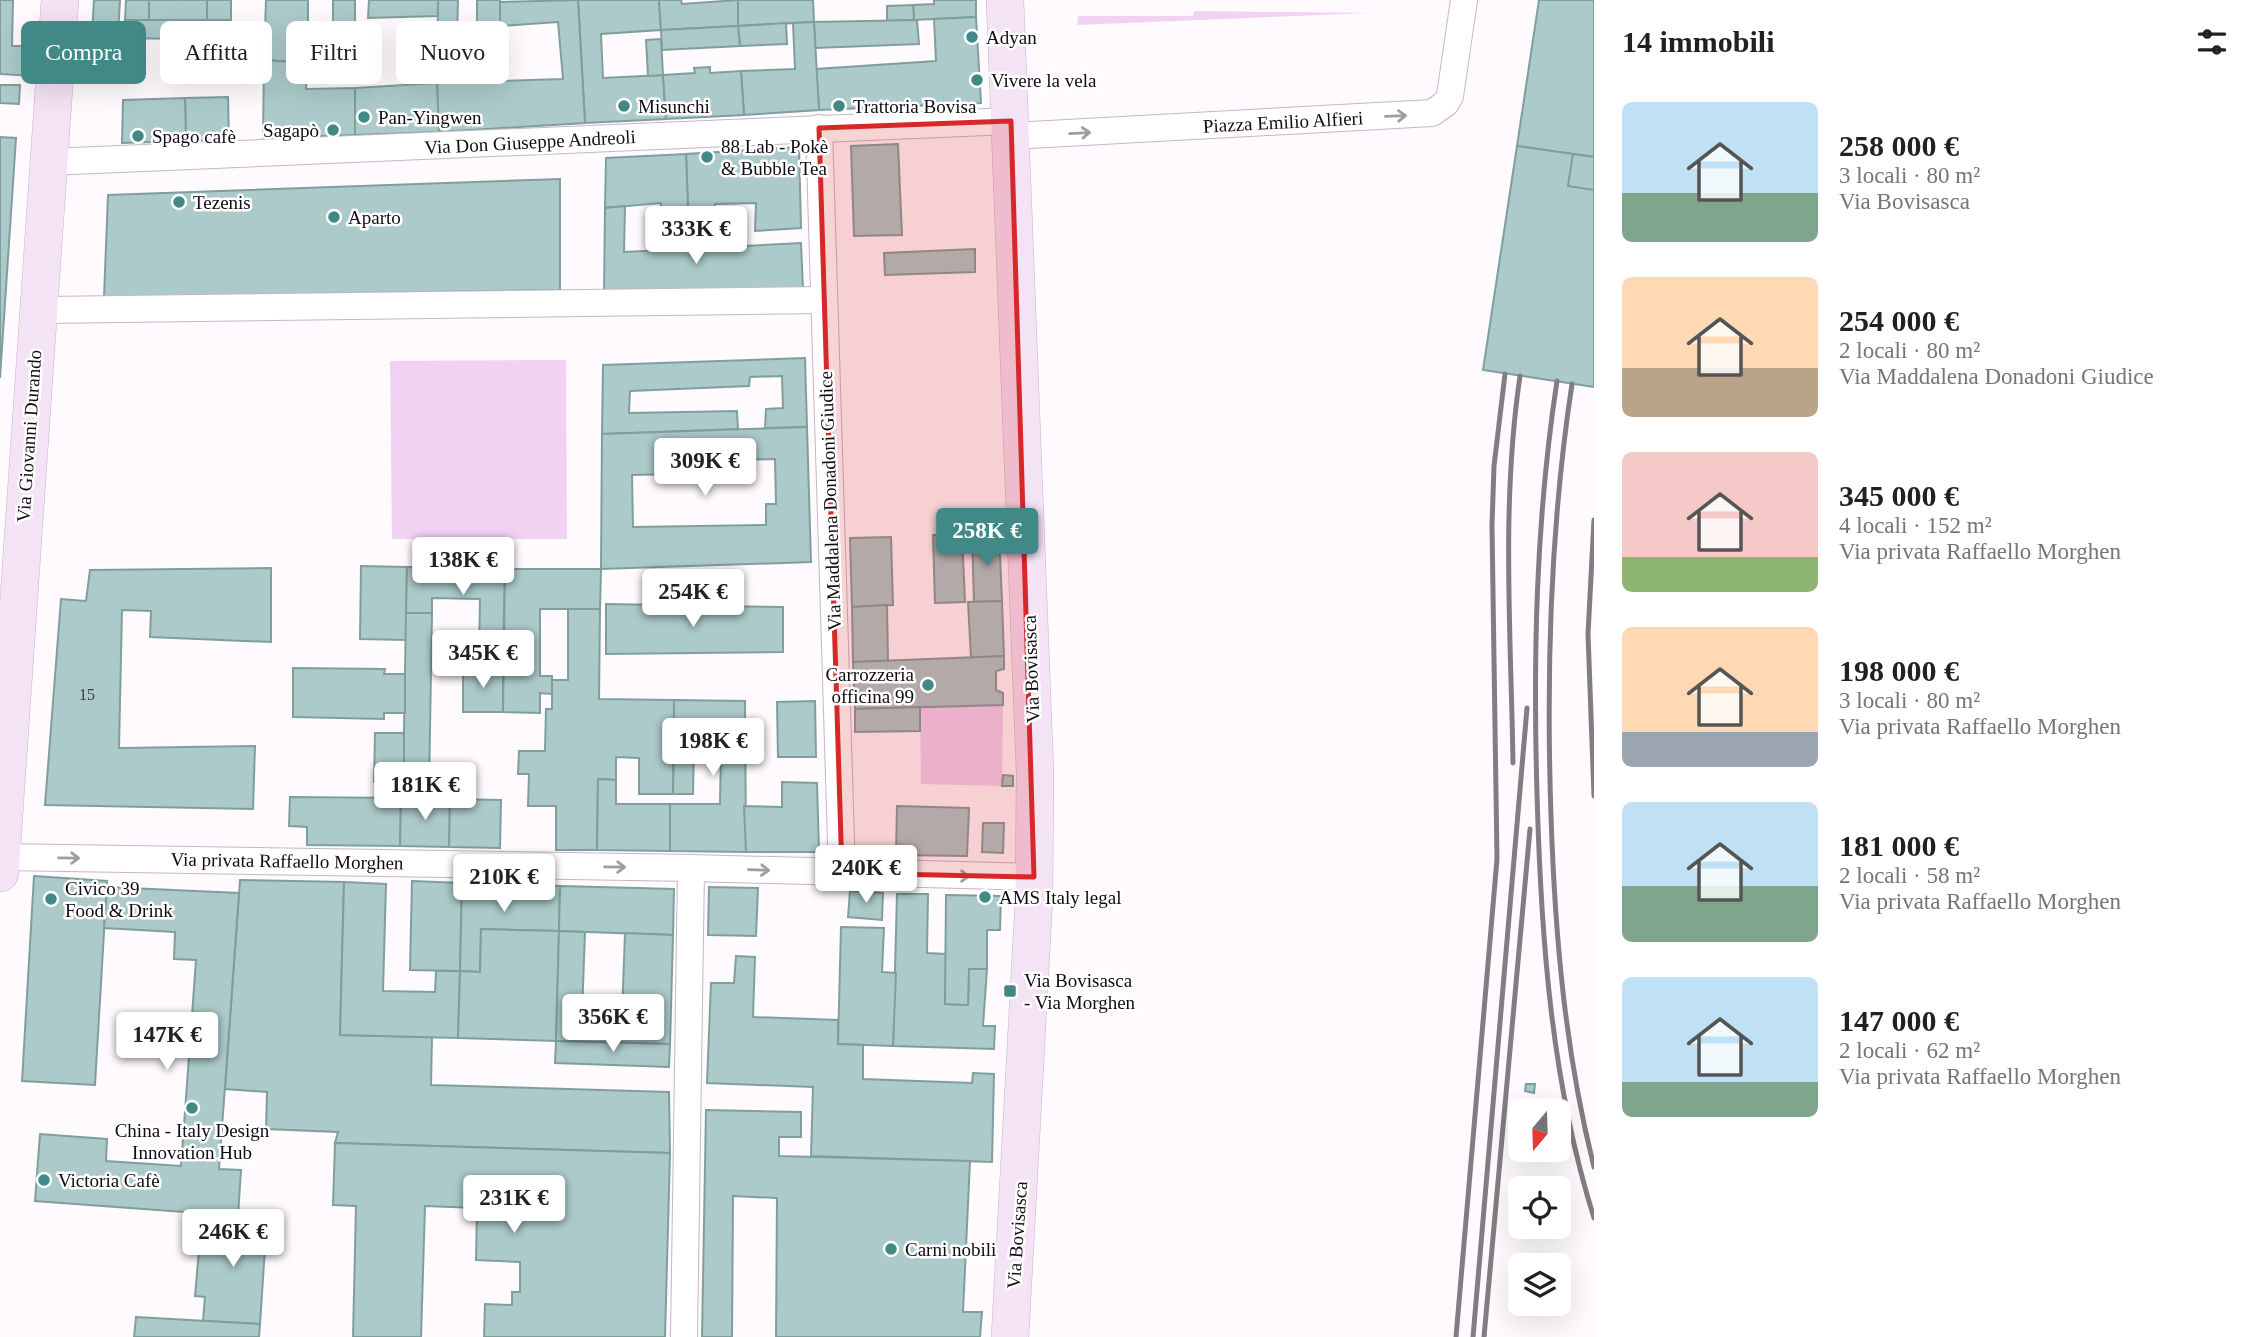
<!DOCTYPE html>
<html lang="it">
<head>
<meta charset="utf-8">
<style>
	:root { --surface:#fff; --page:#f2f2f2; --text:#202124; --muted:#757577; --accent:#418987 }
	body { margin:0; font-family:Georgia,serif; background:var(--page); color:var(--text); height:100vh; display:flex; flex-direction:column; font-size:26px; white-space:nowrap }
	* { box-sizing:border-box; margin:0 }
	p { font-size:23px; color:var(--muted) }
	.icon { flex:none; width:38px; height:38px; fill:none; stroke:currentColor; stroke-width:2; stroke-linecap:round; stroke-linejoin:round }
	.map { position:relative; flex:1; overflow:hidden }
	.sheet { display:flex; flex-direction:column; background:var(--surface); width:665px }
	.sheet>* { flex:none }
	.hud { position:absolute; left:21px; top:21px; width:665px; height:63px; display:flex; gap:14px }
	.needle { width:46px; rotate:199deg }
	.tools { position:absolute; left:1508px; top:1099px; display:grid; gap:14px }
	.tools a { display:grid; place-items:center; width:63px; height:63px; border-radius:10px; background:var(--surface); box-shadow:0 7px 28px #0002; font-size:35px }
	.price { position:absolute; translate:-50% -60px; padding:0 16px; border-radius:7px; background:#fff; color:#222; font-size:23px; line-height:46px; filter:drop-shadow(0 2px 4px #0008) }
	.price::after { content:''; position:absolute; left:50%; top:42px; width:21px; height:16px; margin-left:-10px; background:inherit; clip-path:polygon(0 0,100% 0,50% 100%) }
	.price.on { background:var(--accent); color:#fff }
	ul { padding:0; list-style:none }
	li { display:flex; align-items:center; gap:21px; height:175px; padding:0 28px }
	li span { display:grid; place-items:center; flex:none; width:196px; height:140px; border-radius:10px; color:#555 }
	li>.icon { margin-inline-start:auto }
	span .icon { width:84px; height:84px; fill:#fffc; stroke-width:1 }
	li b { font-size:30px }
	h2 { display:flex; justify-content:space-between; align-items:center; height:84px; padding:0 28px; font-size:30px }
	.tag { padding:0 24px; border-radius:10px; background:var(--surface); box-shadow:0 7px 28px #0002; font-size:24px; line-height:63px }
	.tag.on { background:var(--accent); color:#fff }
	main { display:flex; flex:1; min-height:0 }
	.map>svg:first-child { display:block }
	.green { fill:#f1d2f3 }
	.building { fill:#abcac9; stroke:#809e9c; stroke-width:2; fill-rule:evenodd }
	.lines { fill:none; stroke-linecap:round; stroke-linejoin:round }
	.street-casing { stroke:#c7b5c8; stroke-width:28 }
	.secondary-casing { stroke:#c7b5c8; stroke-width:38 }
	.street { stroke:#fff; stroke-width:26 }
	.secondary { stroke:#f4e2f5; stroke-width:37 }
	.rail { stroke:#827d82; stroke-width:5 }
	.oneway { stroke:#a09da0 }
	.marked { fill:#d62828; fill-opacity:0.2; stroke:#d62828; stroke-width:5; stroke-linejoin:round }
	.poi-dot { fill:#418987; stroke:#fff; stroke-width:2.5 }
	.labels { text-anchor:middle; dominant-baseline:central; stroke-width:5; stroke-linejoin:round; paint-order:stroke }
	.number-label { font-size:16px; fill:#383b3f }
	.poi-label { font-size:19px; fill:#110b11; stroke:#fff; text-anchor:start }
	.street-label { font-size:19px; fill:#110b11; stroke:#fff }
</style>
</head>
<body>
<main>
<div class="map">
<svg width="1594" height="1337" viewBox="0 0 1594 1337">
	<rect width="100%" height="100%" fill="#fefafe"/>
	<g class="green">
		<path d="M1194 11 1369 13 1077 25 1078 16H1193Z"/>
		<path d="M566 360 567 539H392L390 361Z"/>
		<path d="M1003 705 1002 786 921 784 920 707Z"/>
	</g>
	<g class="building">
		<path d="M0 0H13L12 46H34L33 76 0 74Z"/>
		<path d="M94 0H120L118 34 92 33Z"/>
		<path d="M126 0H149V20H125Z"/>
		<rect x="149" y="0" width="58" height="20"/>
		<rect x="207" y="0" width="24" height="20"/>
		<path d="M266 0H308V63L264 60Z"/>
		<path d="M333 0H355V64H321V45H333Z"/>
		<path d="M369 0H438V16L368 18Z"/>
		<path d="M438 0H458L456 83H437Z"/>
		<path d="M477 0H500V43L477 42Z"/>
		<path d="M578 0H659L661 30 601 34 603 78 663 75 666 119 585 123Z"/>
		<path d="M578 0 585 123 439 132 437 83 563 79 558 22 500 26V2Z"/>
		<path d="M659 0H681L682 4 738 0V26L661 30Z"/>
		<path d="M738 0H813L814 22 738 26Z"/>
		<path d="M934 0H976V17L914 20 913 5 934 4Z"/>
		<path d="M1539 0H1594V157L1517 146Z"/>
		<path d="M913 5 914 20 887 21V6Z"/>
		<path d="M976 17 981 103 819 110 816 69 936 61 934 19Z"/>
		<path d="M125 20H231V40L125 38Z"/>
		<path d="M917 20 919 44 815 48 814 22Z"/>
		<path d="M814 22 819 110 744 115 741 71 795 69 793 23Z"/>
		<path d="M786 23 787 44 740 46 738 26Z"/>
		<path d="M738 26 740 46 662 50 661 30Z"/>
		<path d="M437 39 438 72H417L416 40Z"/>
		<path d="M661 39 663 75 648 76 646 40Z"/>
		<path d="M264 60 308 63 306 89 355 88V135L263 138Z"/>
		<path d="M710 67V73L741 71 744 115 666 119 663 75 695 73 694 68Z"/>
		<path d="M437 83 439 132 355 135V88Z"/>
		<path d="M0 85H20L19 104 0 103Z"/>
		<path d="M228 97 229 140 186 141 185 98Z"/>
		<path d="M185 98 186 141 122 143 123 100Z"/>
		<path d="M0 137 16 138 0 378Z"/>
		<path d="M898 144 902 235 854 236 851 146Z"/>
		<path d="M1517 146 1594 157V387L1483 370Z"/>
		<path d="M799 147 801 228 755 231 756 203 715 204 713 234 689 233 686 154Z"/>
		<path d="M686 154 689 233 661 234V203L605 208 606 158Z"/>
		<path d="M1573 154 1594 157V190L1568 186Z"/>
		<path d="M560 179V290L104 297 108 195Z"/>
		<path d="M625 206 624 252 801 243 803 289 604 295 605 208Z"/>
		<path d="M975 249V272L885 275 884 253Z"/>
		<path d="M805 358 807 427 765 428 766 409 783 408 782 376 750 377 749 386 630 391 629 413 737 411 738 429 602 434 603 365Z"/>
		<path d="M807 427 811 562 601 569 602 434ZM775 459 776 504H766V525L633 527 632 475 714 473V461Z"/>
		<path d="M972 534H999L1002 601 974 602Z"/>
		<path d="M933 535H962L965 602 935 603Z"/>
		<path d="M891 537 893 605 852 607 850 538Z"/>
		<path d="M361 566 407 567 406 640 360 639Z"/>
		<path d="M407 567 505 569 503 654 479 653 480 599 432 598V613H406Z"/>
		<path d="M271 568V642L150 637 151 611 122 610 119 748 255 746 253 809 45 805 61 599 86 601 90 570Z"/>
		<path d="M505 569H601L600 609H540V676H552V694L540 693V713L503 712Z"/>
		<path d="M1002 601 1004 656 971 658 968 602Z"/>
		<path d="M606 604 783 607V652L606 654Z"/>
		<path d="M887 605 888 661 853 662 852 607Z"/>
		<path d="M568 609H600L599 699 674 700 673 794H639V758L616 757V780L598 779 597 850H556V806H528L529 774H518L519 751H545L546 709H552V680H568Z"/>
		<path d="M406 613H432L429 788H403Z"/>
		<path d="M1004 656V669L996 671V690L1003 693V705L855 709 853 662Z"/>
		<path d="M293 668 385 669 384 674H405V713H384V719L293 717Z"/>
		<rect x="463" y="669" width="40" height="43"/>
		<path d="M674 700 745 701 746 852 670 851V804H720L721 744 674 743Z"/>
		<path d="M815 701 816 757H778L777 702Z"/>
		<path d="M920 707V731L855 732V709Z"/>
		<path d="M375 733H404V783L374 782Z"/>
		<path d="M674 743H694L693 794H673Z"/>
		<path d="M1003 775 1013 776V786H1002Z"/>
		<path d="M598 779 616 780V804H670V851L597 850Z"/>
		<path d="M782 782 817 783 819 852H746L744 806 782 807Z"/>
		<path d="M290 797 401 798 400 846 307 845V827L289 826Z"/>
		<path d="M401 798 450 799 449 847 400 846Z"/>
		<path d="M450 799 501 800 500 848 449 847Z"/>
		<path d="M897 806 969 808 967 856 896 855Z"/>
		<path d="M983 823H1004L1003 853 982 852Z"/>
		<path d="M34 876 107 881 95 1085 22 1081Z"/>
		<path d="M240 880 344 882 340 1035 432 1037 431 1085 669 1092 670 1153 335 1143 338 1132 266 1129 267 1092 225 1089Z"/>
		<path d="M412 881 462 883 460 971 410 970Z"/>
		<path d="M344 882 386 884 383 991 435 992 436 971H460L458 1038 340 1035Z"/>
		<path d="M462 883 560 886 559 931 481 929 480 972 460 971Z"/>
		<path d="M560 886 674 889 673 935 559 931Z"/>
		<path d="M107 887 239 893 219 1169 241 1170 238 1216 35 1201 40 1134 107 1139 106 1161 181 1166 196 960 174 959 175 932 104 928Z"/>
		<path d="M709 887 758 888 756 936 708 935Z"/>
		<path d="M850 891 883 893 882 920 848 917Z"/>
		<path d="M897 894H928L927 953 946 954 945 1004 968 1005 969 969H987L983 1026H995L994 1049 893 1046Z"/>
		<path d="M946 895 1001 896 1000 930H987V969H969L968 1005 945 1004Z"/>
		<path d="M841 927 884 928 882 972 896 973 893 1046 838 1044Z"/>
		<path d="M481 929 559 931 556 1041 458 1038 460 971 480 972Z"/>
		<path d="M559 931 585 932 582 1014 622 1015 625 933 673 935 670 1044 556 1041Z"/>
		<path d="M736 956 755 957 753 1017 838 1020V1044L863 1045V1079L972 1083 973 1073 994 1074 992 1162 811 1156 813 1087 707 1083 711 983H734Z"/>
		<path d="M556 1041 670 1044 669 1067 555 1063Z"/>
		<path d="M1526 1084H1535L1534 1093 1525 1091Z"/>
		<path d="M706 1110 801 1112V1137H779V1156L970 1161 963 1312H982L980 1337H776L777 1198 733 1196 732 1337H702Z"/>
		<path d="M335 1143 670 1153 665 1337H484L485 1304 512 1305V1292H520V1262L476 1260 477 1208 425 1206 421 1337H353L356 1206 333 1205Z"/>
		<path d="M213 1214 267 1218 260 1324 203 1321 205 1297 195 1296 200 1238H211Z"/>
		<path d="M136 1317 260 1324 259 1337H134Z"/>
	</g>
	<g class="lines">
		<defs>
			<g id="street">
				<path d="M819 128 842 873"/>
				<path d="M1012 136 1432 113 1446 103 1450 96 1464 0"/>
				<path d="M48 162 1011 121"/>
				<path d="M44 310 824 300"/>
				<path d="M1 857 691 868 1034 877"/>
				<path d="M684 1337 691 868"/>
			</g>
			<g id="secondary">
				<path d="M1005 0 1035 773 1034 898 1010 1337"/>
				<path d="M0 873 60 0"/>
			</g>
		</defs>
		<use href="#street" class="street-casing"/>
		<use href="#secondary" class="secondary-casing"/>
		<use href="#street" class="street"/>
		<use href="#secondary" class="secondary"/>
		<g class="rail">
			<path d="M1557 381C1536 519 1533 655 1537 794 1541 937 1551 1081 1594 1218"/>
			<path d="M1572 384C1550 528 1546 671 1551 816 1555 935 1565 1052 1594 1167"/>
			<path d="M1594 520 1588 634 1594 796"/>
			<path d="M1513 763C1511 633 1501 505 1520 376"/>
			<path d="M1456 1337 1497 859 1492 525 1494 466 1505 374"/>
			<path d="M1473 1337 1527 708"/>
			<path d="M1484 1337 1530 829"/>
		</g>
	</g>
	<defs><path id="oneway-shaft" d="M-6 0H5M1.5-3L5.5 0L1.5 3" fill="none" stroke-width="1.6" stroke-linecap="round" stroke-linejoin="round" transform="scale(1.75)"/></defs>
	<g class="oneway">
		<use href="#oneway-shaft" transform="translate(1396 116) rotate(-2)"/>
		<use href="#oneway-shaft" transform="translate(1080 133) rotate(-3)"/>
		<use href="#oneway-shaft" transform="translate(69 858) rotate(1)"/>
		<use href="#oneway-shaft" transform="translate(615 867) rotate(1)"/>
		<use href="#oneway-shaft" transform="translate(759 870) rotate(2)"/>
		<use href="#oneway-shaft" transform="translate(959 876) rotate(1)"/>
	</g>
	<path class="marked" d="M1011 121 1034 877 842 873 819 128Z"/>
	<g class="poi-dot">
		<circle cx="972" cy="37" r="7"/>
		<circle cx="977" cy="80" r="7"/>
		<circle cx="624" cy="106" r="7"/>
		<circle cx="839" cy="106" r="7"/>
		<circle cx="364" cy="117" r="7"/>
		<circle cx="333" cy="130" r="7"/>
		<circle cx="138" cy="136" r="7"/>
		<circle cx="707" cy="157" r="7"/>
		<circle cx="179" cy="202" r="7"/>
		<circle cx="334" cy="217" r="7"/>
		<circle cx="928" cy="685" r="7"/>
		<circle cx="985" cy="897" r="7"/>
		<circle cx="51" cy="899" r="7"/>
		<rect x="1003" y="984" width="14" height="14" rx="3.5"/>
		<circle cx="192" cy="1108" r="7"/>
		<circle cx="44" cy="1180" r="7"/>
		<circle cx="891" cy="1249" r="7"/>
	</g>
	<g class="labels">
		<g class="number-label">
			<text x="87" y="694">15</text>
		</g>
		<g class="poi-label">
			<text x="986" y="37">Adyan</text>
			<text x="991" y="80">Vivere la vela</text>
			<text x="638" y="106">Misunchi</text>
			<text x="853" y="106">Trattoria Bovisa</text>
			<text x="378" y="117">Pan-Yingwen</text>
			<text x="319" y="130" text-anchor="end">Sagapò</text>
			<text x="152" y="136">Spago cafè</text>
			<text x="721" y="146">88 Lab - Pokè<tspan x="721" dy="22">&amp; Bubble Tea</tspan></text>
			<text x="193" y="202">Tezenis</text>
			<text x="348" y="217">Aparto</text>
			<text x="914" y="674" text-anchor="end">Carrozzeria<tspan x="914" dy="22">officina 99</tspan></text>
			<text x="65" y="888">Civico 39<tspan x="65" dy="22">Food &amp; Drink</tspan></text>
			<text x="999" y="897">AMS Italy legal</text>
			<text x="1024" y="980">Via Bovisasca<tspan x="1024" dy="22">- Via Morghen</tspan></text>
			<text x="192" y="1130" text-anchor="middle">China - Italy Design<tspan x="192" dy="22">Innovation Hub</tspan></text>
			<text x="58" y="1180">Victoria Cafè</text>
			<text x="905" y="1249">Carni nobili</text>
		</g>
		<g class="street-label">
			<text transform="translate(1283 122) rotate(-3)">Piazza Emilio Alfieri</text>
			<text transform="translate(530 142) rotate(-3)">Via Don Giuseppe Andreoli</text>
			<text transform="translate(29 436) rotate(-86)">Via Giovanni Durando</text>
			<text transform="translate(830 501) rotate(-92)">Via Maddalena Donadoni Giudice</text>
			<text transform="translate(1031 669) rotate(-92)">Via Bovisasca</text>
			<text transform="translate(287 861) rotate(1)">Via privata Raffaello Morghen</text>
			<text transform="translate(1017 1235) rotate(-86)">Via Bovisasca</text>
		</g>
	</g>
</svg>
<div class="tools">
<a><svg class="needle" viewBox="-14 -14 28 28"><path d="M0-13l5 13h-10z" fill="#e53935"/><path d="M0 13l5-13h-10z" fill="#757577"/></svg></a>
<a><svg class="icon" aria-label="locate" viewBox="0 0 24 24"><circle cx="12" cy="12" r="6"/><path d="M12 2v4M12 18v4M2 12h4M18 12h4"/></svg></a>
<a><svg class="icon" aria-label="layers" viewBox="0 0 24 24"><path d="M12 4l9 5-9 5-9-5zM3 14l9 5 9-5"/></svg></a>
</div>
<b class="price" style="left:696px;top:266px">333K €</b>
<b class="price" style="left:705px;top:498px">309K €</b>
<b class="price on" style="left:987px;top:568px">258K €</b>
<b class="price" style="left:463px;top:597px">138K €</b>
<b class="price" style="left:693px;top:629px">254K €</b>
<b class="price" style="left:483px;top:690px">345K €</b>
<b class="price" style="left:713px;top:778px">198K €</b>
<b class="price" style="left:425px;top:822px">181K €</b>
<b class="price" style="left:866px;top:905px">240K €</b>
<b class="price" style="left:504px;top:914px">210K €</b>
<b class="price" style="left:613px;top:1054px">356K €</b>
<b class="price" style="left:167px;top:1072px">147K €</b>
<b class="price" style="left:514px;top:1235px">231K €</b>
<b class="price" style="left:233px;top:1269px">246K €</b>
<div class="hud">
<a class="tag on">Compra</a>
<a class="tag">Affitta</a>
<a class="tag">Filtri</a>
<a class="tag">Nuovo</a>
</div>
</div>
<section class="sheet">
<h2>14 immobili<svg class="icon" aria-label="filters" viewBox="0 0 24 24"><path d="M4 7h16M4 17h16"/><circle cx="9" cy="7" r="2"/><circle cx="15" cy="17" r="2"/></svg></h2>
<ul>
<li><span style="background:linear-gradient(#bfe0f5 65%,#7fa58c 0)"><svg class="icon" aria-label="home" viewBox="0 0 24 24"><path d="M3 11l9-7 9 7M6 9v11h12V9"/></svg></span><div><b>258 000 €</b><p>3 locali · 80 m²</p><p>Via Bovisasca</p></div></li>
<li><span style="background:linear-gradient(#ffd9b3 65%,#b9a48a 0)"><svg class="icon" aria-label="home" viewBox="0 0 24 24"><path d="M3 11l9-7 9 7M6 9v11h12V9"/></svg></span><div><b>254 000 €</b><p>2 locali · 80 m²</p><p>Via Maddalena Donadoni Giudice</p></div></li>
<li><span style="background:linear-gradient(#f6c9c9 75%,#8fb573 0)"><svg class="icon" aria-label="home" viewBox="0 0 24 24"><path d="M3 11l9-7 9 7M6 9v11h12V9"/></svg></span><div><b>345 000 €</b><p>4 locali · 152 m²</p><p>Via privata Raffaello Morghen</p></div></li>
<li><span style="background:linear-gradient(#ffd9b3 75%,#9aa5b1 0)"><svg class="icon" aria-label="home" viewBox="0 0 24 24"><path d="M3 11l9-7 9 7M6 9v11h12V9"/></svg></span><div><b>198 000 €</b><p>3 locali · 80 m²</p><p>Via privata Raffaello Morghen</p></div></li>
<li><span style="background:linear-gradient(#bfe0f5 60%,#7fa58c 0)"><svg class="icon" aria-label="home" viewBox="0 0 24 24"><path d="M3 11l9-7 9 7M6 9v11h12V9"/></svg></span><div><b>181 000 €</b><p>2 locali · 58 m²</p><p>Via privata Raffaello Morghen</p></div></li>
<li><span style="background:linear-gradient(#bfe0f5 75%,#7fa58c 0)"><svg class="icon" aria-label="home" viewBox="0 0 24 24"><path d="M3 11l9-7 9 7M6 9v11h12V9"/></svg></span><div><b>147 000 €</b><p>2 locali · 62 m²</p><p>Via privata Raffaello Morghen</p></div></li>
</ul>
</section>
</main>
</body>
</html>
